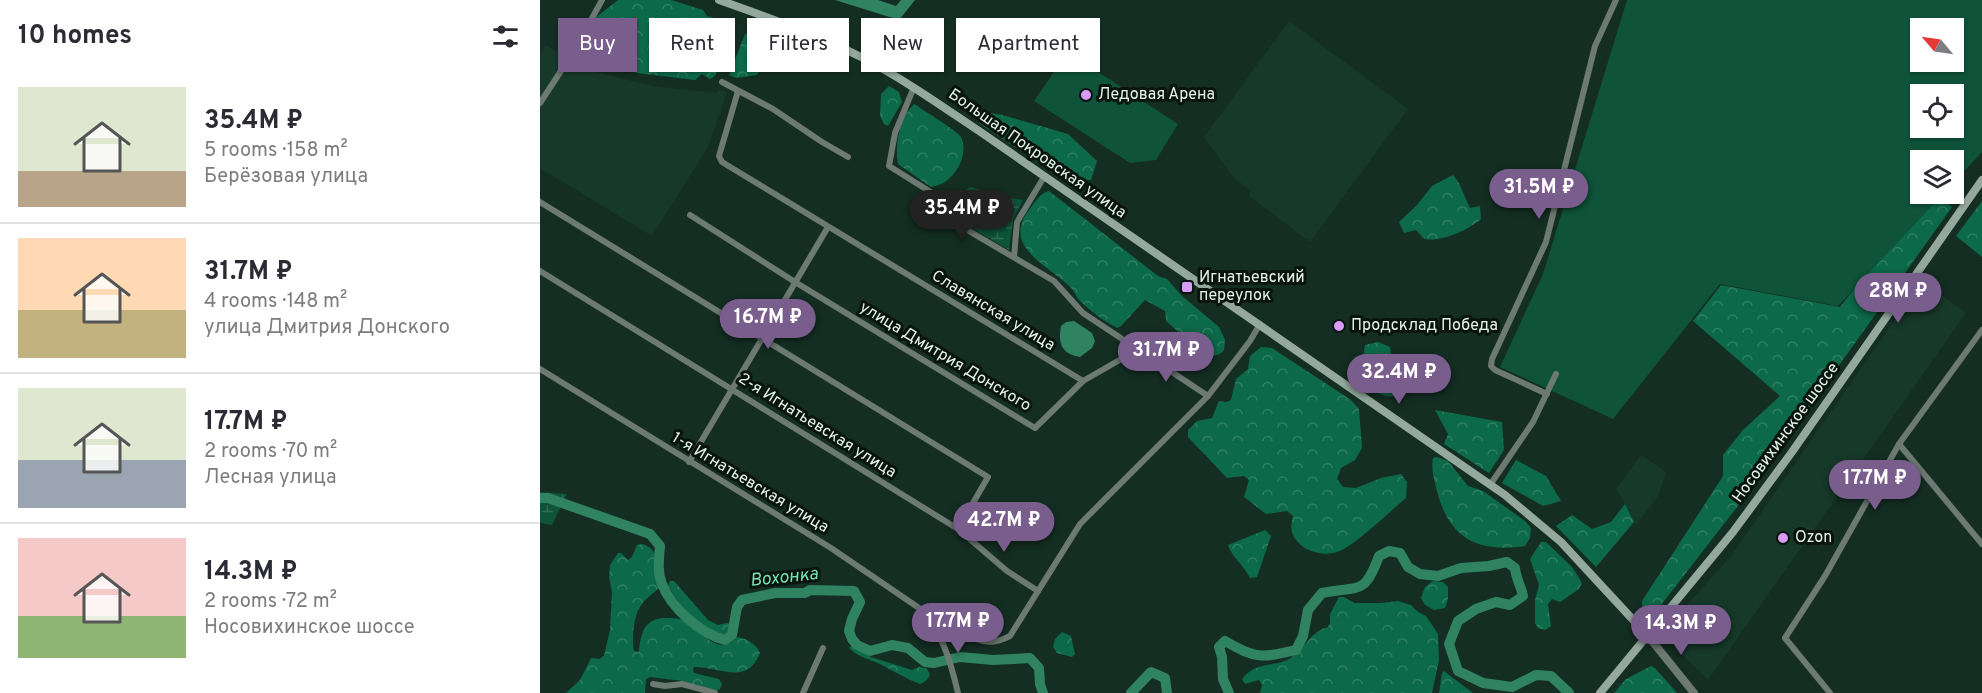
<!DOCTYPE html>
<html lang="en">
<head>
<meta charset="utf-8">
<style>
	:root { --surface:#fff; --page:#f2f2f3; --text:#2b2b33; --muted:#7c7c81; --line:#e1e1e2; --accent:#795d8c }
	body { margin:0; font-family:Overpass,sans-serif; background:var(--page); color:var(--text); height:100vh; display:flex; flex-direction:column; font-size:22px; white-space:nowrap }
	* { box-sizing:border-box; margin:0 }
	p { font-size:20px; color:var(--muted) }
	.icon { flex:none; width:33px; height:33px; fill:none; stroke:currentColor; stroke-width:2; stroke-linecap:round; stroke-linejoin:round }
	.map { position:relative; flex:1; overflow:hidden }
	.panel { display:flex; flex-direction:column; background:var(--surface); width:540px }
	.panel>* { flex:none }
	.guide { position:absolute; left:18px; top:18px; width:570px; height:54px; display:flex; gap:12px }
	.needle { width:39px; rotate:299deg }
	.fabs { position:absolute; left:1370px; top:18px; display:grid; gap:12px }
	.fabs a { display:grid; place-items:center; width:54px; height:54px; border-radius:0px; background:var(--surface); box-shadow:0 2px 4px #0004; font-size:30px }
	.price { position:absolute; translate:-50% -51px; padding:0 14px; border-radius:21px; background:var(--accent); color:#fff; font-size:20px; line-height:39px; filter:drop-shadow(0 2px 3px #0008) }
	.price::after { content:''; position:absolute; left:50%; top:36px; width:18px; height:14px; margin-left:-9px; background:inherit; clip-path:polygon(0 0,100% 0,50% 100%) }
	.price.current { background:#222; color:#fff }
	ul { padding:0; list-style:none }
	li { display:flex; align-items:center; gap:18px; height:150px; padding:0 18px }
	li+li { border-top:2px solid var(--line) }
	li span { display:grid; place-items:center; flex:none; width:168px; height:120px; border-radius:0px; color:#555 }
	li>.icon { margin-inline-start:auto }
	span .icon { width:72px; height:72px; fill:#fffc; stroke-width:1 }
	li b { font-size:26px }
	h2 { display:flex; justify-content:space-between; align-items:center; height:72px; padding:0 18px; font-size:26px }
	.chip { padding:0 21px; border-radius:0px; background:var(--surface); box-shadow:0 2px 4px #0004; font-size:21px; line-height:54px }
	.chip.current { background:var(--accent); color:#fff }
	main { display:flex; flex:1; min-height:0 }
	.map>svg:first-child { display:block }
	.built { fill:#16392a }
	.forest { fill:url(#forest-crowns) }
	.wetland { fill:url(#wetland-marsh) }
	.garden { fill:#0e533a; fill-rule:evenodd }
	.water { fill:#308361 }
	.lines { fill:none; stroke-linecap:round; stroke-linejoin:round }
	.river { stroke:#308361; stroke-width:10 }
	.minor { stroke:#6d7973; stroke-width:6 }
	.tertiary { stroke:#6d7973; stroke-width:8 }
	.secondary { stroke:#94a89d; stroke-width:8 }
	.poi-dot { fill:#d89bf8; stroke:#09140e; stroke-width:2 }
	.labels { text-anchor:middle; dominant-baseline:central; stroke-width:6; stroke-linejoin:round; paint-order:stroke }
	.poi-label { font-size:16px; fill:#e4f4ec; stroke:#09140e; text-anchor:start }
	.street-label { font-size:16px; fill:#e4f4ec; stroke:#09140e }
	.water-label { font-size:18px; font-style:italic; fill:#75e5b4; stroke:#09140e }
</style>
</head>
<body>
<main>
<section class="panel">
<h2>10 homes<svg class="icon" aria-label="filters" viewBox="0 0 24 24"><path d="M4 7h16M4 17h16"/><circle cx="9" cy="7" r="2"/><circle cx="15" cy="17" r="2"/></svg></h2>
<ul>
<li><span style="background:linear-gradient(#dfe7d0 70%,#b9a48a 0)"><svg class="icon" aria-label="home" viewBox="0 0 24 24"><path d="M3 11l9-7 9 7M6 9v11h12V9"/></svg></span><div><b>35.4M ₽</b><p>5 rooms · 158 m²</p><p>Берёзовая улица</p></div></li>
<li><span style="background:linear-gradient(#ffd9b3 60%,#c2b280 0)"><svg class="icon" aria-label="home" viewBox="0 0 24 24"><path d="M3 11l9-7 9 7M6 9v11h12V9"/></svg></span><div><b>31.7M ₽</b><p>4 rooms · 148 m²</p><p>улица Дмитрия Донского</p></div></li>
<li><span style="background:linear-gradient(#dfe7d0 60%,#9aa5b1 0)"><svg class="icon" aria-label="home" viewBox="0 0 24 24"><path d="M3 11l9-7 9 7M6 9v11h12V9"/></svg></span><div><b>17.7M ₽</b><p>2 rooms · 70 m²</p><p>Лесная улица</p></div></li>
<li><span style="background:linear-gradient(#f6c9c9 65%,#8fb573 0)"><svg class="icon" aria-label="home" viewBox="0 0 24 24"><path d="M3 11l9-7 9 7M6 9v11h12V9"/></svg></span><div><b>14.3M ₽</b><p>2 rooms · 72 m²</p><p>Носовихинское шоссе</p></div></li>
</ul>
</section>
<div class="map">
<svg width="1442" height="693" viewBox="0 0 1442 693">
	<defs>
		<pattern id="forest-crowns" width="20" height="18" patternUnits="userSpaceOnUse" patternTransform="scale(1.5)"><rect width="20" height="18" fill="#0c6949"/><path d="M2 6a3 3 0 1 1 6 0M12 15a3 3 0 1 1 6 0" fill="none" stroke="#2f7f63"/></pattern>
		<pattern id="wetland-marsh" width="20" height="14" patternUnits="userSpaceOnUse" patternTransform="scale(1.5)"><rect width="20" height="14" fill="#0e533a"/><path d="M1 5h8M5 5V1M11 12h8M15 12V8" fill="none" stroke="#316c57"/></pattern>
	</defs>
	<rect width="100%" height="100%" fill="#142e23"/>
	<g class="built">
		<path d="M749 21 868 109 770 242 709 196 710 190 694 178 664 137Z"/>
		<path d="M6 45 36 65 47 70 113 86 176 93 179 90 187 93 168 147 112 236 0 168V55Z"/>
		<path d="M1382 281 1426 313 1168 680 1121 634 1191 556Z"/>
		<path d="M1101 455 1126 472 1118 496 1096 526 1082 498 1076 489Z"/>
	</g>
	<g class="forest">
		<path d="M78 0H131L163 10 167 16 188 22 194 27 191 38 175 76 170 79 162 74 155 80 97 73 85 66 74 64 65 65 45 58 43 53 42 42 55 18Z"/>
		<path d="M210 33 214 37 225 62 217 75 196 78 189 75 205 34Z"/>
		<path d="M349 86 359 92 362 102 348 126 344 124 340 116 341 94Z"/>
		<path d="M374 104C383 110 416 130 421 137 426 147 423 160 417 169 411 179 403 185 391 187L358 164C355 143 359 119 374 104Z"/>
		<path d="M444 112 462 115 528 134 557 161 551 180H524L439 123Z"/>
		<path d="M913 175C922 185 924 197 930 208L940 206 941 219C927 231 901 242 884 239L876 230 864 233 859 222 877 205 892 186Z"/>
		<path d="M509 191 618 276 627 279 642 296 679 327 685 340 684 350C679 356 677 354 671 357 662 362 659 369 648 370L642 364 643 354 650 342 626 321 625 311 605 300 581 326 577 328C564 321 550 311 540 301 536 297 535 293 532 289 512 267 460 248 489 210 495 202 499 194 509 191Z"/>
		<path d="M1388 194H1395L1412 207 1211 489 1111 618 1103 621 1102 601 1183 476V455L1203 430 1240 396 1153 321 1181 285 1300 307Z"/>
		<path d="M1442 201V257L1416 236Z"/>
		<path d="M838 342 850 347 853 372 863 380 868 391C850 401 839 396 824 383L823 358 825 345Z"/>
		<path d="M721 347 732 348 811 400 819 409 822 448 815 460 801 468 797 479 803 487 816 488 841 478 861 474 867 482 866 498C847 514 824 537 804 549 791 557 771 554 761 545 750 535 750 528 753 516L747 511 726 514 704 497 709 480 704 476 687 478 648 437V430L657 421 672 418 679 401 686 402 691 400 696 379 708 369 710 356Z"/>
		<path d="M895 410 962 422 964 450 949 473 904 444 908 434Z"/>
		<path d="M897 457 908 461 928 486 943 491 985 521 991 528 990 538 985 546C937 553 909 538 897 491 894 479 891 470 893 458Z"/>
		<path d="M976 460 1006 476 1021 501 1003 506 962 483Z"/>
		<path d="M1085 504 1094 522 1056 567 1016 526 1032 515 1052 529 1071 522Z"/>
		<path d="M725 530 731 536 717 577 710 578C704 565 692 558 688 545Z"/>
		<path d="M1001 542H1006L1032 567 1042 583 1039 589 1020 602 1012 599 1008 604 1011 626 1005 630 998 628 995 623V600L999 585 990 559Z"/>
		<path d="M102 544C118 549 115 558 116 573 116 578 118 582 120 587 114 593 107 597 102 604 93 615 92 638 94 651L98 652 99 650C101 632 105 619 124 618 130 618 138 618 143 620 162 628 176 659 197 637 208 639 216 644 220 653 207 686 181 667 154 667L153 670 154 673 179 679 182 684 180 689 176 691 143 681 110 677 106 679 105 693H26L40 680 51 658 59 659 64 656 70 630 72 593 69 576 70 565 78 553H81L88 560 92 557 97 545Z"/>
		<path d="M130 581H134L168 620 178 625 187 623 190 624V632C170 645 137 602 128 586Z"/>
		<path d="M893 581 903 582 908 587V599L905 608 894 610 885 605 881 598 885 587Z"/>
		<path d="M799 597H804L814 603H842L858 601 871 605 878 612 886 616 898 634 899 660 892 693H720L722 685 719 680 705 684 702 679C717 659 736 669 752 657 765 648 771 631 788 627L790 623V614Z"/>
		<path d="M522 632 531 636 535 654 532 657 517 653 513 647 515 639Z"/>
		<path d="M311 646 331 657 372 670 379 667 386 668 390 674C388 680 385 682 380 684 367 679 355 672 342 665 330 659 319 658 309 648Z"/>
		<path d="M1111 666 1115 668 1137 693H1074L1086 679Z"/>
		<path d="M904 671 933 693H899L902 673Z"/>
	</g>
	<g class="wetland">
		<path d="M431 187 458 196 483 200 473 220 469 250 433 229 411 207 413 196Z"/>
		<path d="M0 492 27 494 12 525 0 523Z"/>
	</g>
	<g class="garden">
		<path d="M1087 0H1442V152L1413 183V160H1380V194H1403L1298 306 1180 284 1073 419 960 367 1003 274ZM1380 28H1413V62H1380ZM1380 94H1413V128H1380Z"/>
		<path d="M543 30 561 42 547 62 549 66 638 124 616 160 590 163 494 101Z"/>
	</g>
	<g class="water">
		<path d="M295 0H338L356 6 361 0H375L359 20Z"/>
		<path d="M534 321 552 333 555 341 552 348 540 357C521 354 518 343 521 326L526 322Z"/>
	</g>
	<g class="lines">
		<g class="river">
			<path d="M0 498H8L110 534 120 546C119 559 117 572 122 584 131 608 161 634 185 640L192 635 197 607 202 600 235 593H265L270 590 314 591 320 602 312 619 309 631 312 639 317 645 330 651 352 645 368 648 385 662 394 663 420 657 453 660 490 658 499 668 500 684 503 693"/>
			<path d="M591 693 611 672 625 678 627 693"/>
			<path d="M689 693 683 679 682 657 679 647 685 641C716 659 721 658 756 650L763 636 768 610 782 593C819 585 824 597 839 556L849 551 860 553 868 567 880 574 898 576 921 568 949 566 967 562 975 568C976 579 981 586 983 596L970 605 956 602 936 609 918 621 909 644 918 671 943 683 972 687 996 675 1011 676 1029 693"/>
		</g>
		<g class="minor">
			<path d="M182 82 233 109 282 142 308 157"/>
			<path d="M374 87 355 133 349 166 397 196 400 200V214L514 281 543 313 668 396"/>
			<path d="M198 91 179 156 182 162 543 381"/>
			<path d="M0 103 34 51 62 0"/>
			<path d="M0 202 448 477 418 529"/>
			<path d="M150 215 255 282 495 428 543 381 597 350"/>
			<path d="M474 257 477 222 504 177"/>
			<path d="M0 271 418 529 467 571 498 591"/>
			<path d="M0 369 291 548 379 608C402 630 411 663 418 693"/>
			<path d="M1007 394 955 370 951 366 952 359 1006 242 1055 46 1076 0"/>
			<path d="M1359 444 1442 544"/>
			<path d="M149 462 288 227"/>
			<path d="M950 485 993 422 1016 374"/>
			<path d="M398 631C428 626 437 653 470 636L540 524 668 396 710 341 720 324"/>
			<path d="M113 684 125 686 142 684 175 693"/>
			<path d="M263 693 283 648"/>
			<path d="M1290 693 1245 638 1285 576 1359 444 1442 330"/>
		</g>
		<path class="tertiary" d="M1108 636 1154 693"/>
		<g class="secondary">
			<path d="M179 0C227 17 275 34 321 57 364 79 403 107 442 133L965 495 1021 542 1108 636"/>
			<path d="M1060 693 1193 532 1252 452 1442 180"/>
		</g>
	</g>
	<g class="poi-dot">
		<circle cx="546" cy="95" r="6"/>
		<rect x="641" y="281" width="12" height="12" rx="3"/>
		<circle cx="799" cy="326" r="6"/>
		<circle cx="1243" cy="538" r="6"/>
	</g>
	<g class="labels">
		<g class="poi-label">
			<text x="558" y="95">Ледовая Арена</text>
			<text x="659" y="278">Игнатьевский<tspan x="659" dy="18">переулок</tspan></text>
			<text x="811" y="326">Продсклад Победа</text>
			<text x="1255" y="538">Ozon</text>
		</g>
		<g class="street-label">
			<text transform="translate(497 154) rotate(35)">Большая Покровская улица</text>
			<text transform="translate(453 311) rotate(31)">Славянская улица</text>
			<text transform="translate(405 357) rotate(31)">улица Дмитрия Донского</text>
			<text transform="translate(277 426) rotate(32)">2-я Игнатьевская улица</text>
			<text transform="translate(1246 433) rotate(-54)">Носовихинское шоссе</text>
			<text transform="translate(210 483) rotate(31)">1-я Игнатьевская улица</text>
		</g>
		<g class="water-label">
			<text transform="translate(244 578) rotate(-6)">Вохонка</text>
		</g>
	</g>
</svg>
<div class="fabs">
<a><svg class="needle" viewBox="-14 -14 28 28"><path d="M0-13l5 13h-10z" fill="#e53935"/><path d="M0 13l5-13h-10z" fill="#7c7c81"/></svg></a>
<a><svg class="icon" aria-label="locate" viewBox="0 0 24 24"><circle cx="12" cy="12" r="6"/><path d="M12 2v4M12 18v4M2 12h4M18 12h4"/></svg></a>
<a><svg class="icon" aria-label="layers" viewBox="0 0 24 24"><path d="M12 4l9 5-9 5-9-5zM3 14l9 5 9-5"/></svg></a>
</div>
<b class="price" style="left:999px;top:220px">31.5M ₽</b>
<b class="price current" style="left:422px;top:241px">35.4M ₽</b>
<b class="price" style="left:1358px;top:324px">28M ₽</b>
<b class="price" style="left:228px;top:350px">16.7M ₽</b>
<b class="price" style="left:626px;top:383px">31.7M ₽</b>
<b class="price" style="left:859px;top:405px">32.4M ₽</b>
<b class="price" style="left:1335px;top:511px">17.7M ₽</b>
<b class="price" style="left:464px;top:553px">42.7M ₽</b>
<b class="price" style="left:418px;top:654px">17.7M ₽</b>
<b class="price" style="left:1141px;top:656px">14.3M ₽</b>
<div class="guide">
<a class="chip current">Buy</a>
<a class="chip">Rent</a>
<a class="chip">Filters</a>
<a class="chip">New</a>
<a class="chip">Apartment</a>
</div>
</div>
</main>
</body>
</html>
